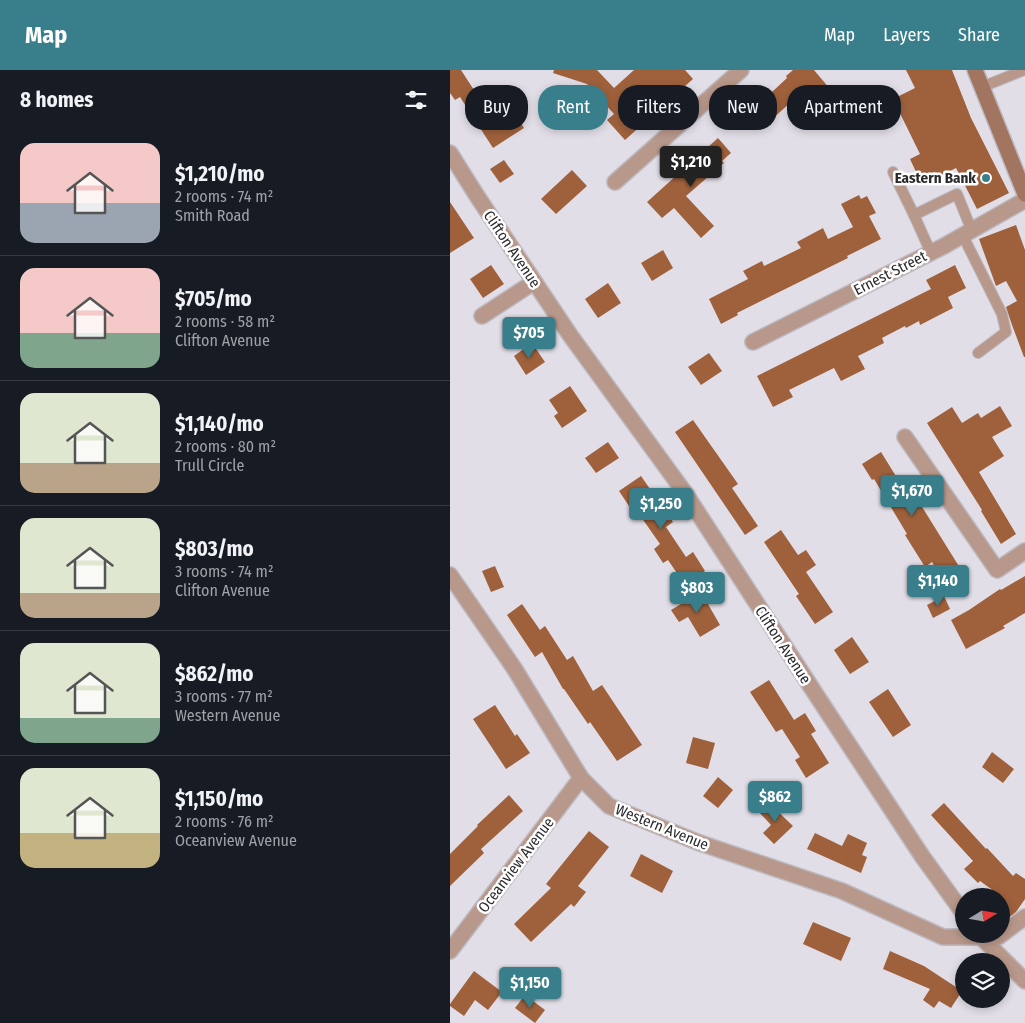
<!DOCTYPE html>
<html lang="en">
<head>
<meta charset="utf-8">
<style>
	:root { --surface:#171b24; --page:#242831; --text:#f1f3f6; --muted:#9ea1a6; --line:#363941; --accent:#397f8b }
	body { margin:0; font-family:"Fira Sans Condensed",sans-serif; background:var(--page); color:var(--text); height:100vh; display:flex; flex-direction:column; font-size:19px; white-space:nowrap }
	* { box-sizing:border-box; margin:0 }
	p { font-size:16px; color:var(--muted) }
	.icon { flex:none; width:28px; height:28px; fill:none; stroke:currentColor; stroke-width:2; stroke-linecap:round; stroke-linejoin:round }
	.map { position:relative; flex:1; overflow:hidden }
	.sheet { display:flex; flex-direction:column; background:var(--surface); width:450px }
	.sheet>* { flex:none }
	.banner { position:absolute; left:15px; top:15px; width:475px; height:45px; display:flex; gap:10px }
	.needle { width:32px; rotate:79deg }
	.tools { position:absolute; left:505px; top:818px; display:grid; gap:10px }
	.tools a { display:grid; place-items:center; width:55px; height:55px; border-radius:50%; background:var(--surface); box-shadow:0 2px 8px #0003; font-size:25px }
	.price { position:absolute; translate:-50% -42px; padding:0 11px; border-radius:5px; background:var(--accent); color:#fff; font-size:16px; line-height:32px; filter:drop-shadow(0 1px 2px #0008) }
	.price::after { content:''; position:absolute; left:50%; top:30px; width:15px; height:11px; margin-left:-8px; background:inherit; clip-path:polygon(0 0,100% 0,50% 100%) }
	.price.active { background:#222; color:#fff }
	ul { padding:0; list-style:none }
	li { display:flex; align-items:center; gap:15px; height:125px; padding:0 20px }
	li+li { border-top:1px solid var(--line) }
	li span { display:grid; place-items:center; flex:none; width:140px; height:100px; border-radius:15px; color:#555 }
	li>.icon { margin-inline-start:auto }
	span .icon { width:60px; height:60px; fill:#fffc; stroke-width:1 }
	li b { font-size:21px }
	h2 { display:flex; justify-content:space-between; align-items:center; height:60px; padding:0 20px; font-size:21px }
	.pill { padding:0 18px; border-radius:20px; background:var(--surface); box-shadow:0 2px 8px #0003; font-size:18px; line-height:45px }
	.pill.active { background:var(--accent); color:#fff }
	header { display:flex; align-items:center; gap:30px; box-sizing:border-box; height:70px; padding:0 25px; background:var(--accent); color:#fff }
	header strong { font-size:24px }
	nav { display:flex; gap:28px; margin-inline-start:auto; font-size:18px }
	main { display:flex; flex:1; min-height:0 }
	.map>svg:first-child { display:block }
	.building { fill:#9f613c }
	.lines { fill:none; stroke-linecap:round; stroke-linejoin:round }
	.lane-casing { stroke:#bdbac2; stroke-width:12 }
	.street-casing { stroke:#bdbac2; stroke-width:18 }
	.secondary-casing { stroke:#bdbac2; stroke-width:18 }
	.lane { stroke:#b8988a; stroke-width:10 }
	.street { stroke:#b8988a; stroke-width:15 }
	.secondary { stroke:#a27560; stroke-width:15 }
	.poi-dot { fill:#397f8b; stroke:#fff; stroke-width:2 }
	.labels { text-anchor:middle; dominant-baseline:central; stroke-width:5; stroke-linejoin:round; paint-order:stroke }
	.poi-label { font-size:15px; font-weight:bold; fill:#2a292c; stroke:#fff; text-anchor:end }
	.street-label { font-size:15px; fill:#2a292c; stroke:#fff }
</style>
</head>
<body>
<header>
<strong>Map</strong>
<nav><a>Map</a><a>Layers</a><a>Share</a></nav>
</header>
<main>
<section class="sheet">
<h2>8 homes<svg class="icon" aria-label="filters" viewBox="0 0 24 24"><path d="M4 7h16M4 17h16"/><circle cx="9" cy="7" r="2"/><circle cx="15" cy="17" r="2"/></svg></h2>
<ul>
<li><span style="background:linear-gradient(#f6c9c9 60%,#9aa5b1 0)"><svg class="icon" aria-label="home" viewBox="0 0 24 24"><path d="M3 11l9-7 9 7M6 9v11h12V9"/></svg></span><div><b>$1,210/mo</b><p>2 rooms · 74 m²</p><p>Smith Road</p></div></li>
<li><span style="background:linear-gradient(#f6c9c9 65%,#7fa58c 0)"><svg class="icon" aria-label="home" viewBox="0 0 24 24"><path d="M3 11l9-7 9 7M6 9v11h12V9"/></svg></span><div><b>$705/mo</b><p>2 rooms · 58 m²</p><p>Clifton Avenue</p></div></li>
<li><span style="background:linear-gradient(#dfe7d0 70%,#b9a48a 0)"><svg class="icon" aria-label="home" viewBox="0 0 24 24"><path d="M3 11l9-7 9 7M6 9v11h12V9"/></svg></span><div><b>$1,140/mo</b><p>2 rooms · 80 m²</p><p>Trull Circle</p></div></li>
<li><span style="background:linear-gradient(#dfe7d0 75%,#b9a48a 0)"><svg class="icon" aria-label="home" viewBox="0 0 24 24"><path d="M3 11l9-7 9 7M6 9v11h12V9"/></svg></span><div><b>$803/mo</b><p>3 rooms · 74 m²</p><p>Clifton Avenue</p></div></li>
<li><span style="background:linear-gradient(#dfe7d0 75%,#7fa58c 0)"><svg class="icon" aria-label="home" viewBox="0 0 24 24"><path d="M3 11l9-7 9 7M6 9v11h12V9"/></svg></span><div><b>$862/mo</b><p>3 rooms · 77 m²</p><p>Western Avenue</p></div></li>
<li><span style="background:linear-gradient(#dfe7d0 65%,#c2b280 0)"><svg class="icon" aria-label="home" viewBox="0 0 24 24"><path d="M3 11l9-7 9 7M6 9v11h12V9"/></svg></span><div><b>$1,150/mo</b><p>2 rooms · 76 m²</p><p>Oceanview Avenue</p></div></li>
</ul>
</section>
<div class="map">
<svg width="575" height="953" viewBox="0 0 575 953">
	<rect width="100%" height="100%" fill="#e2dee7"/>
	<g class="building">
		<path d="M0 0H11L33 34 39 29 52 49 64 42 74 58 43 78 10 27 5 30 0 23Z"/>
		<path d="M104 0H147L164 18 184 0H235L243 9 175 70 157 50 164 44 137 14 103 3Z"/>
		<path d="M343 0H364L380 19 362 35 351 23 310 60 297 45 337 8 336 6Z"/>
		<path d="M456 0H502L521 48 559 123 527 139 506 98 472 115 460 89 470 84 443 29 465 18Z"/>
		<path d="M268 68 281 83 272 91 274 93 236 126 264 156 251 168 224 138 212 148 197 132Z"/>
		<path d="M54 90 64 104 50 113 40 99Z"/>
		<path d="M122 100 137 116 106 144 91 129Z"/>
		<path d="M409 125 411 129 417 126 426 143 419 146 431 169 397 186 398 188 287 243 288 245 271 254 259 229 298 209 293 201 312 191 314 196 351 178 347 172 373 158 378 169 403 157 391 134Z"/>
		<path d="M0 132 24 168 0 183Z"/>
		<path d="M566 155 575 180V287H574L562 255 556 237 567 231 556 211 546 216 529 169Z"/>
		<path d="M213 180 223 198 202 211 191 193Z"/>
		<path d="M41 195 54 214 33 228 20 209Z"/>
		<path d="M505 195 516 218 498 227 503 238 470 255 469 251 456 258 455 256 432 268 434 273 408 286 415 299 391 311 384 298 339 320 343 327 323 337 307 306 481 219 476 210Z"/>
		<path d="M158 213 171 233 148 248 135 229Z"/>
		<path d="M82 273 95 292 76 305 64 286Z"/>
		<path d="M259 283 272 301 251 315 238 297Z"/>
		<path d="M120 316 137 341 112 358 104 346 108 343 99 330Z"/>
		<path d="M550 336 562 356 542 367 554 386 529 402 566 464 551 474 531 441 532 440 477 353 502 337 512 353 528 343 531 348Z"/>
		<path d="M243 350 288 414 282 418 308 456 295 465 225 362Z"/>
		<path d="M158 372 169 388 146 403 135 388Z"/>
		<path d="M431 382 452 416 459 412 471 431 469 432 510 498 492 509 482 492 475 497 455 465 457 464 424 409 422 410 412 394Z"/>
		<path d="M191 406 223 452 216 457 236 487 243 482 255 501 235 515 218 490 213 493 204 479 210 474 182 434 179 436 169 421Z"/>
		<path d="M331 460 348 485 356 480 366 495 356 502 383 542 365 554 346 526 349 524 314 472Z"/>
		<path d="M45 496 54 517 41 522 32 501Z"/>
		<path d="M575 506V543L553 556 555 558 516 579 501 550 519 540 550 519 551 520Z"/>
		<path d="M251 522 270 555 250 567 238 547 229 552 221 540Z"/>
		<path d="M494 526 500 539 483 548 477 535Z"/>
		<path d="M72 534 90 560 95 556 117 590 123 586 143 621 152 615 192 675 167 691 140 652 138 654 114 619H113L92 582 85 587 57 545Z"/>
		<path d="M402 567 419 592 400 604 384 580Z"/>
		<path d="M319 610 344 650 355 643 366 661 361 664 379 693 356 708 345 690 350 687 332 659 326 662 300 622Z"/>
		<path d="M438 619 461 655 443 667 419 632Z"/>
		<path d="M45 635 65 666 67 664 80 683 56 699 23 649Z"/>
		<path d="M243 667 265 673 258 699 236 693Z"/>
		<path d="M542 682 564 699 553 713 532 697Z"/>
		<path d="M268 707 283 720 268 738 253 726Z"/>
		<path d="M59 725 73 741 31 779 34 783 0 816V784L28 756 27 755Z"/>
		<path d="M318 732 343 756 324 774 313 763 321 755 308 741Z"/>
		<path d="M494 733 536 779 537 778 563 806 566 803 575 809V829L566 842 558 848 551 843V826L530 811 528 813 514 799 523 791 481 745Z"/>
		<path d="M139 761 159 777 128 816 136 822 124 837 121 834 81 872 64 854 101 818 96 814Z"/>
		<path d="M365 763 392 776 398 764 417 773 412 785 417 787 411 803 357 779Z"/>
		<path d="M191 784 223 801 212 823 180 806Z"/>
		<path d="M363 852 401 868 391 891 353 874Z"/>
		<path d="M440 881 474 896 512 921 501 938 489 931 484 938 473 930 480 919 433 899Z"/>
		<path d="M24 901 52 922 38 940 25 930 14 946 0 936V934Z"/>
		<path d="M75 925 95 940 85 953 65 938Z"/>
	</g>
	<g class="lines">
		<defs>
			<g id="lane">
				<path d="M532 17 574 0"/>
				<path d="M443 102 464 145"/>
				<path d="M513 166 552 244 556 262 528 283"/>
				<path d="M481 183 464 145 507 124 522 161"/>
			</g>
			<g id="street">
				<path d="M0 83 27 126 120 265 235 423 363 620 472 786 514 844"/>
				<path d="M165 112 291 0"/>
				<path d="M32 246 84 212"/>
				<path d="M303 272 494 176 575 130"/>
				<path d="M455 367 547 500 575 481"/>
				<path d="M0 505 64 598 131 708 159 736 247 772 392 821 493 867H548L575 847"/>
				<path d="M528 864 575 911"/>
				<path d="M0 881 131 708"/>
			</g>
			<path id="secondary" d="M525 0 575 124"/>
		</defs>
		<use href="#lane" class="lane-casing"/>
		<use href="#street" class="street-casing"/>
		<use href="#secondary" class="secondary-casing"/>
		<use href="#lane" class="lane"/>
		<use href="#street" class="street"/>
		<use href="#secondary" class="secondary"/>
	</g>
	<circle class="poi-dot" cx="536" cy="108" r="5"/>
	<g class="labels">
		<g class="poi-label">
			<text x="526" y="108">Eastern Bank</text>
		</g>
		<g class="street-label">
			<text transform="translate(62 179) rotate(56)">Clifton Avenue</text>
			<text transform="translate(440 203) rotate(-27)">Ernest Street</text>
			<text transform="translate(333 575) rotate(57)">Clifton Avenue</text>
			<text transform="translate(212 757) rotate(22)">Western Avenue</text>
			<text transform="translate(66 795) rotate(-53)">Oceanview Avenue</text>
		</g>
	</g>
</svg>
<div class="tools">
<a><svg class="needle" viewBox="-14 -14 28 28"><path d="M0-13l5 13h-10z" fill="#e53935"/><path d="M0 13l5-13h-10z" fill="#9ea1a6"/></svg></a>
<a><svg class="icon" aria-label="layers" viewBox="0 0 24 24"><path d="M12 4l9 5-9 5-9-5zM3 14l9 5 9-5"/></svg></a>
</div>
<b class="price active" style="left:241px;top:118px">$1,210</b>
<b class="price" style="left:79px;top:289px">$705</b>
<b class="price" style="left:462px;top:447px">$1,670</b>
<b class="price" style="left:211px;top:460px">$1,250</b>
<b class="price" style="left:488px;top:537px">$1,140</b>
<b class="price" style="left:247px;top:544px">$803</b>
<b class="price" style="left:325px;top:753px">$862</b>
<b class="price" style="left:80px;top:939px">$1,150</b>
<div class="banner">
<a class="pill">Buy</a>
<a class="pill active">Rent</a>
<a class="pill">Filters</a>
<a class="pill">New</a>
<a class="pill">Apartment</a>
</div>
</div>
</main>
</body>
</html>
